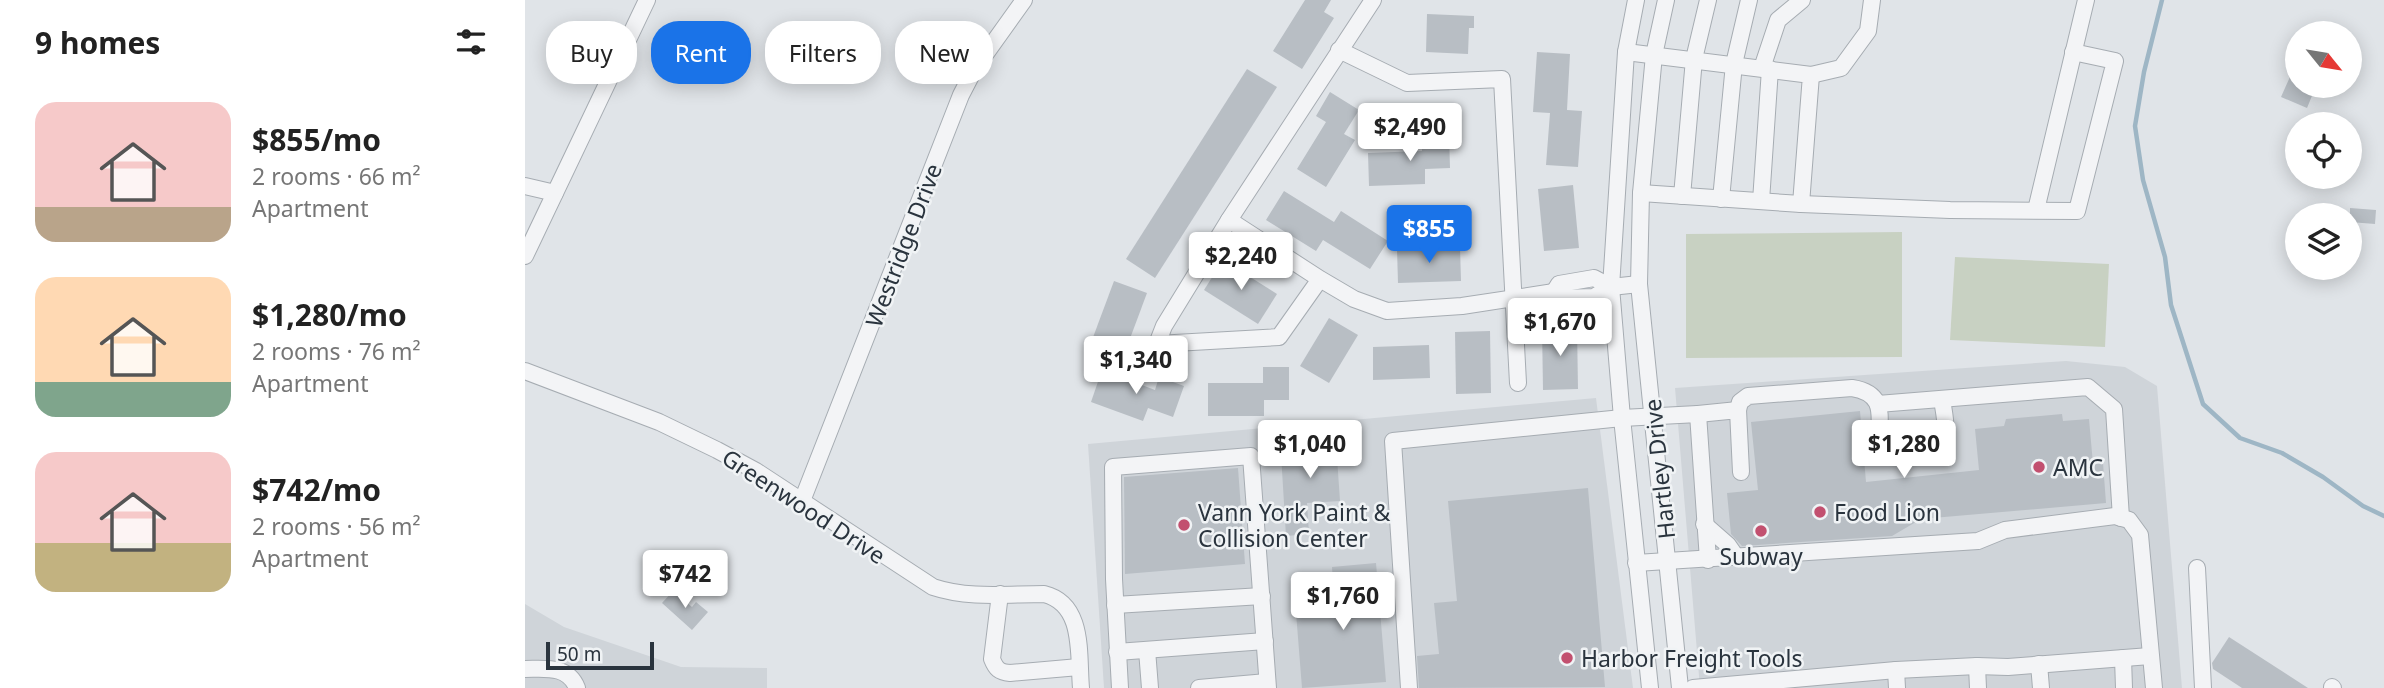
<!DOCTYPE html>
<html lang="en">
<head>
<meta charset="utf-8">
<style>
	:root { --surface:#fff; --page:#f6f6f6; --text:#222; --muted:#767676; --accent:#1a73e8 }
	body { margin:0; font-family:"Noto Sans",sans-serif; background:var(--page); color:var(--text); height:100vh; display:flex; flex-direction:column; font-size:26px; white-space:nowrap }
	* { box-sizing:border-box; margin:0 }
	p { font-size:23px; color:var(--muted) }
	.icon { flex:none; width:38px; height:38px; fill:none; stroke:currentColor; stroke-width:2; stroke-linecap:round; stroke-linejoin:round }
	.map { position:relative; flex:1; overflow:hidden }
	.side { display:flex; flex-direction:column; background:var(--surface); width:525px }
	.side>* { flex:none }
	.top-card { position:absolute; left:21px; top:21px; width:665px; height:63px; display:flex; gap:14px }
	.needle { width:46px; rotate:120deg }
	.buttons { position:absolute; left:1760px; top:21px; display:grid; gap:14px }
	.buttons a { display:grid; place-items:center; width:77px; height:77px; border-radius:50%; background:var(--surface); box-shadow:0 4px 18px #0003; font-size:35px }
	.scale { position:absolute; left:21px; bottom:18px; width:108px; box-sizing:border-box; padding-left:7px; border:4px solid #2a343e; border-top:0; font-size:19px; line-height:24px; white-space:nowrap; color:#2a343e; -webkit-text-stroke:5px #f0f3f5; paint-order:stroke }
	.price { position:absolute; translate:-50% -60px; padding:0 16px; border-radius:7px; background:#fff; color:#222; font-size:23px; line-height:46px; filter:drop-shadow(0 2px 4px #0008) }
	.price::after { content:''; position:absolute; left:50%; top:42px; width:21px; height:16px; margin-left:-10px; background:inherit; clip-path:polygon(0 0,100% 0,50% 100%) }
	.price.current { background:var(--accent); color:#fff }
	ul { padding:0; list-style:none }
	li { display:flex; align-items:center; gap:21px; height:175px; padding:0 35px }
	li span { display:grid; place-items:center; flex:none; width:196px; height:140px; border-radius:21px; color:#555 }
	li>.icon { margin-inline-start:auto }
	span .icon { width:84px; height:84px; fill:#fffc; stroke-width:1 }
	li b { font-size:30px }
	h2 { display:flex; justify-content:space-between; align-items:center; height:84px; padding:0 35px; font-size:30px }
	.pill { padding:0 24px; border-radius:28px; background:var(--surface); box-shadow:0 4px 18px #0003; font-size:24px; line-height:63px }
	.pill.current { background:var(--accent); color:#fff }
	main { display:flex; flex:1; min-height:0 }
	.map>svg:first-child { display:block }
	.built { fill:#cfd4d9 }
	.green { fill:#c8d1c2 }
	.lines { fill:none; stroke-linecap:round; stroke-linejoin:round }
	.stream { stroke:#9eb6c5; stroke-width:4.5 }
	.building { fill:#b8bec4 }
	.minor-casing { stroke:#a6acb2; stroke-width:18 }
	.minor { stroke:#f3f4f6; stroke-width:16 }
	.poi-dot { fill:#c2506f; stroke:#f0f3f5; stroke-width:2.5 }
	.labels { text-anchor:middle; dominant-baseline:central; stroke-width:5; stroke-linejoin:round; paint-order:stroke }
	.street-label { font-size:23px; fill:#2a343e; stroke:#f0f3f5 }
	.poi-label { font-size:23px; fill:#2a343e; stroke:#f0f3f5; text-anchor:start }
</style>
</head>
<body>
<main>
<section class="side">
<h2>9 homes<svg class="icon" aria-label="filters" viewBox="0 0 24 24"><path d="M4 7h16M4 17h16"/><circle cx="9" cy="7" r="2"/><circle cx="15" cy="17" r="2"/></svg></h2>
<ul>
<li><span style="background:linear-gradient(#f6c9c9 75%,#b9a48a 0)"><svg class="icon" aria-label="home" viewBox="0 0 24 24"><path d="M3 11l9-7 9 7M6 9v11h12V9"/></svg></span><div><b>$855/mo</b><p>2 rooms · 66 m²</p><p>Apartment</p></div></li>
<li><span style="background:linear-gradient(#ffd9b3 75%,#7fa58c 0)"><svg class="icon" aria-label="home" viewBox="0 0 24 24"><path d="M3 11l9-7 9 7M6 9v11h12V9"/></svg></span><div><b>$1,280/mo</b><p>2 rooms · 76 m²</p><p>Apartment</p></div></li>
<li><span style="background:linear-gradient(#f6c9c9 65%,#c2b280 0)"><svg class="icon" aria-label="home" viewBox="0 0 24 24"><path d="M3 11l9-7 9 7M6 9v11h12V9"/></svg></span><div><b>$742/mo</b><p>2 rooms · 56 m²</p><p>Apartment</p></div></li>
</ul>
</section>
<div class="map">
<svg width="1859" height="688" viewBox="0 0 1859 688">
	<rect width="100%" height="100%" fill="#e0e4e8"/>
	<g class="built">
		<path d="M1541 361 1600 367 1632 386 1657 688H1175L1150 388Z"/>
		<path d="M1071 398 1108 688H579L563 444Z"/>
		<path d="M0 604 39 627 156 667 242 668V688H0Z"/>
	</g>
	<g class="green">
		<path d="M1377 232V357L1161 358V234Z"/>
		<path d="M1430 257 1584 264 1580 347 1425 340Z"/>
	</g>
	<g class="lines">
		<path class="stream" d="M1637 0 1619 72 1610 126 1618 180 1640 257 1646 305 1678 404 1715 438 1757 453 1798 477 1838 506 1859 516"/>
	</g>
	<g class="building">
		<path d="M780 0H806L799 12 809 18 777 69 748 51Z"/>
		<path d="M902 14 949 16V28H944L943 54 901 52Z"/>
		<path d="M1012 52 1045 54 1042 110 1057 111 1053 167 1021 165 1025 113 1008 112Z"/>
		<path d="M1773 59V86H1791L1782 108 1756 97Z"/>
		<path d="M722 69 752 87 630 278 601 259Z"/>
		<path d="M805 92 834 110 819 134 830 140 801 187 772 169 801 122 791 116Z"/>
		<path d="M924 134 925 168 900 169V184L844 186 843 153 897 151 896 135Z"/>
		<path d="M1048 185 1054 248 1019 251 1013 189Z"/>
		<path d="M759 191 809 222 816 211 863 241 845 269 798 240 791 251 741 220Z"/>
		<path d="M1825 208 1851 210 1850 224 1825 222Z"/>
		<path d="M935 247 936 281 873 283 872 249Z"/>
		<path d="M698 260 752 294 733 324 679 290Z"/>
		<path d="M589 281 622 293 600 352 567 340Z"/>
		<path d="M804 318 833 335 804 383 775 366Z"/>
		<path d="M1052 326 1053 389 1018 390 1017 327Z"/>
		<path d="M965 331 966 393 931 394 930 332Z"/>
		<path d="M904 345 905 378 848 380V347Z"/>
		<path d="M738 367H764V400H739V416H683V383H738Z"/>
		<path d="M577 370 630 390 634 377 659 386 648 417 623 408 618 421 566 402Z"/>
		<path d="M1335 411 1341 482 1454 470 1450 429 1479 426 1481 419 1537 414 1538 421 1564 419 1568 464 1578 463 1581 503 1396 519 1367 536 1217 546 1206 534 1202 493 1233 490 1226 422Z"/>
		<path d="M810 428 815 501 782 503 784 534 761 536 756 454 789 452 788 429Z"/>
		<path d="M713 468 720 564 600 574 599 477Z"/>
		<path d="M1063 488 1080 687 894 688 892 656 914 654 909 603 932 601 923 501Z"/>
		<path d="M851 563 861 682 777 688 770 600 809 597 807 567Z"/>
		<path d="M148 591 167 607 171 602 183 612 167 630 137 603Z"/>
		<path d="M1704 637 1783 688H1717L1688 669 1687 663Z"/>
	</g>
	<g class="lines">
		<defs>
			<g id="minor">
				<path d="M1111 0 1101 52 1086 287 1097 418 1125 688"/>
				<path d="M1141 0 1129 55 1116 193 1114 284 1155 688"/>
				<path d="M814 50 882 83 977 79 993 383"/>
				<path d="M1101 52 1286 75 1276 204"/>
				<path d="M1237 68 1253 20 1277 0"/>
				<path d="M1286 75 1316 68 1343 31 1347 0"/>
				<path d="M0 186 30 193"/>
				<path d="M1116 193 1276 204 1425 210 1552 211 1590 61 1548 52"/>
				<path d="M1157 196 1169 59 1183 0"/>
				<path d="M1196 199 1209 64 1224 0"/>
				<path d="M1236 201 1245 69"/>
				<path d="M1511 210 1561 0"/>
				<path d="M704 220 848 0"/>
				<path d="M0 256 122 0"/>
				<path d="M795 279 754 337 632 344 639 326 704 220 795 279 829 299 862 311 937 306 1029 292 1037 298 1069 297 1086 287 1114 284"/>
				<path d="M1029 292 1034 284 1069 278 1086 287"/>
				<path d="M0 371 134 422 192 450 231 471 408 587C444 599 482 594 519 594 560 604 553 655 556 688"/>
				<path d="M1353 404 1563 387 1589 409 1596 518"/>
				<path d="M1213 410 1215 402 1223 396 1327 388C1378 396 1337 445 1366 453L1412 448C1426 437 1419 415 1417 399"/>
				<path d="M1173 414 1213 410 1216 472"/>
				<path d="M277 501 436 95 449 70 499 0"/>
				<path d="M1179 524 1203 545 1212 558"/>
				<path d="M1111 563 1453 541 1480 530 1590 516 1604 520 1615 535 1629 688"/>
				<path d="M1672 568 1678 688"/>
				<path d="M475 594 467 659C471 669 474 672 485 673L554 667"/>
				<path d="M590 605 737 596"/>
				<path d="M622 650 625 688"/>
				<path d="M592 652 740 641"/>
				<path d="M1598 658 1599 688"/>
				<path d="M1514 664 1516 688"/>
				<path d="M1452 666 1453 688"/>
				<path d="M0 669C20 669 43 665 52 688"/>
				<path d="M1371 670 1372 688"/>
				<path d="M1807 687 1808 688"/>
				<path d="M595 688 589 579 588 467 726 456 743 688"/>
				<path d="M674 688 742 682"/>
				<path d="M884 688 868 441 1097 418 1173 414 1183 560"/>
				<path d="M1168 688 1371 670 1452 666 1483 667 1625 656"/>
			</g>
		</defs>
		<use href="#minor" class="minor-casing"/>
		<use href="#minor" class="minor"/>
	</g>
	<g class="poi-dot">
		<circle cx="1514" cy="467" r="7"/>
		<circle cx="1295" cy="512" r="7"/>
		<circle cx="659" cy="525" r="7"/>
		<circle cx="1236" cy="531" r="7"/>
		<circle cx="1042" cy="658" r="7"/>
	</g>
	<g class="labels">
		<g class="street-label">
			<text transform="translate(378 245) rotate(-69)">Westridge Drive</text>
			<text transform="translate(1134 469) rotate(-96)">Hartley Drive</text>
			<text transform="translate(279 506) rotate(33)">Greenwood Drive</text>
		</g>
		<g class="poi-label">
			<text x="1528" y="467">AMC</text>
			<text x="673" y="512">Vann York Paint &amp;<tspan x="673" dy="26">Collision Center</tspan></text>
			<text x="1309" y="512">Food Lion</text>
			<text x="1236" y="556" text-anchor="middle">Subway</text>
			<text x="1056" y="658">Harbor Freight Tools</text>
		</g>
	</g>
</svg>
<div class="buttons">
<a><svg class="needle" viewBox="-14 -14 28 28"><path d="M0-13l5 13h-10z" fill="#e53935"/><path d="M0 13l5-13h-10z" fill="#767676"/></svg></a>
<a><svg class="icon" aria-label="locate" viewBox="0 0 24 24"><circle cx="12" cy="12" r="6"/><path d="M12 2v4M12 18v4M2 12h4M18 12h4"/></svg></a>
<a><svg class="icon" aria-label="layers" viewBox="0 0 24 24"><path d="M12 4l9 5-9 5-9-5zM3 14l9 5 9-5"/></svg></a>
</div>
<div class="scale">50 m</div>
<b class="price" style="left:885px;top:163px">$2,490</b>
<b class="price current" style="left:904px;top:265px">$855</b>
<b class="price" style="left:716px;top:292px">$2,240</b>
<b class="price" style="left:1035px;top:358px">$1,670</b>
<b class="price" style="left:611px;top:396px">$1,340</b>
<b class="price" style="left:785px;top:480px">$1,040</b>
<b class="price" style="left:1379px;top:480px">$1,280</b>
<b class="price" style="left:160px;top:610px">$742</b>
<b class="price" style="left:818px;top:632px">$1,760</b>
<div class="top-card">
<a class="pill">Buy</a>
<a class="pill current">Rent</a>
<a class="pill">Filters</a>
<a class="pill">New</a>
</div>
</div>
</main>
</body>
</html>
